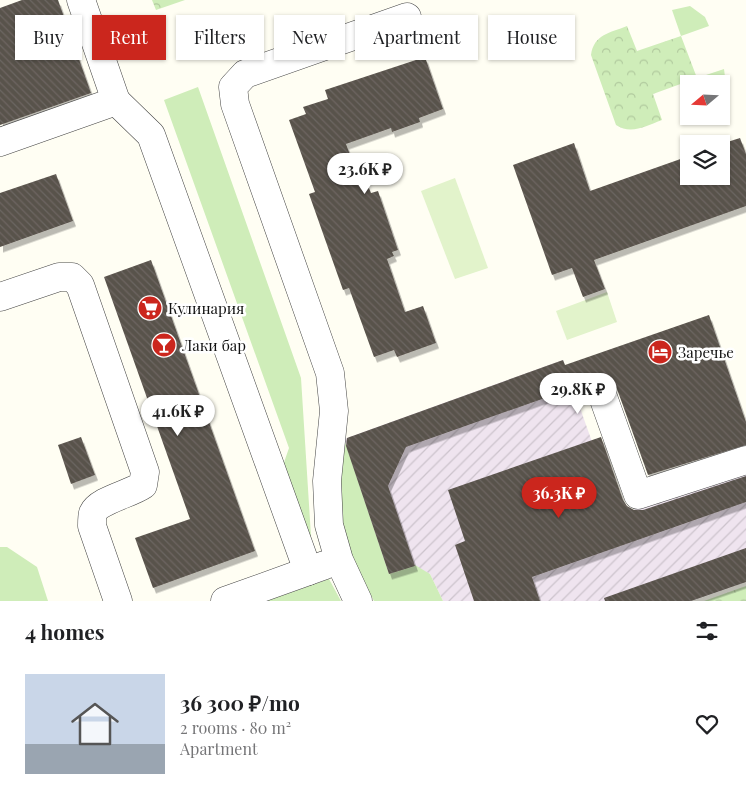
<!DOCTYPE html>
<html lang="en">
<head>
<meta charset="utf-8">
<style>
	:root { --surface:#fff; --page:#f2f2f2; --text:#202124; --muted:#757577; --line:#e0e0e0; --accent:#cb261d }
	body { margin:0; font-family:"Playfair Display",serif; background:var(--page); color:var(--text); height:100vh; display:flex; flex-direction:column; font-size:19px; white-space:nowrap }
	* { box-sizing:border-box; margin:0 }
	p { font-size:16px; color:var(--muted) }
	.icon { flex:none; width:28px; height:28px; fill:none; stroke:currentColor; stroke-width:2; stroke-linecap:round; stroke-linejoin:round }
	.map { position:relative; height:601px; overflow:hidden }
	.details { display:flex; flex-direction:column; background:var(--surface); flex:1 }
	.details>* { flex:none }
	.hud { position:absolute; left:15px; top:15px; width:716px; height:45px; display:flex; gap:10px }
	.needle { width:32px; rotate:251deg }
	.buttons { position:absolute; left:680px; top:75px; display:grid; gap:10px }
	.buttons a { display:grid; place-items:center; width:50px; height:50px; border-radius:0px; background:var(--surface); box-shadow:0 1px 4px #0004; font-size:25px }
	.price { position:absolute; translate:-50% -42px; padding:0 11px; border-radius:18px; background:#fff; color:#222; font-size:16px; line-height:32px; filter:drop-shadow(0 1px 2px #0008) }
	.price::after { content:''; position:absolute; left:50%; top:30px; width:15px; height:11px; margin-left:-8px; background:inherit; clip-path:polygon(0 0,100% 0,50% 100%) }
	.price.active { background:var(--accent); color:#fff }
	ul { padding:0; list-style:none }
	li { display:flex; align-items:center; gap:15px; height:125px; padding:0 25px }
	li+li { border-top:1px solid var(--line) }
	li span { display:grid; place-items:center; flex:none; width:140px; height:100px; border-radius:0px; color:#555 }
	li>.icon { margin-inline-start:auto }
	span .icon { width:60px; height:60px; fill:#fffc; stroke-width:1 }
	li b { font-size:21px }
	h2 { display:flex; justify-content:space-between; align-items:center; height:60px; padding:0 25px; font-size:21px }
	.tag { padding:0 18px; border-radius:0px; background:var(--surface); box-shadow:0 1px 4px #0004; font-size:18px; line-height:45px }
	.tag.active { background:var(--accent); color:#fff }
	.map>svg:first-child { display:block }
	.industrial { fill:url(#industrial-furrows) }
	.grass { fill:#cfedb9 }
	.park { fill:url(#park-crowns) }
	.pitch { fill:#e2f3cb }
	.building { fill:url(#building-back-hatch); filter:url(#shadow) }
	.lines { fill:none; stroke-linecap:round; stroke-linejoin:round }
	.minor-casing { stroke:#434343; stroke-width:29 }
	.minor { stroke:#fff; stroke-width:28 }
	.labels { text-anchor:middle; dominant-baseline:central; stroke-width:5; stroke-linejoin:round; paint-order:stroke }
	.poi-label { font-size:15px; fill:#101010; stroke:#fff; text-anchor:start }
</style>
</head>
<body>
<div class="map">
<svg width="746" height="601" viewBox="0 0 746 601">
	<defs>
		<pattern id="industrial-furrows" width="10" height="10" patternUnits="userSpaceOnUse" patternTransform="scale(1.25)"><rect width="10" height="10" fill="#efe4ef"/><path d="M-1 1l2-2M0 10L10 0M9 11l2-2" fill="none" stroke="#ccc3cc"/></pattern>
		<pattern id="park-crowns" width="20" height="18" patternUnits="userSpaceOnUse" patternTransform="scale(1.25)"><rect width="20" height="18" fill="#cfedb9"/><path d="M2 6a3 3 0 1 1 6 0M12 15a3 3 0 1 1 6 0" fill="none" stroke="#b1ca9e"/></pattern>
		<pattern id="building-back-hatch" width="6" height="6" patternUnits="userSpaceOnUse" patternTransform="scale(1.25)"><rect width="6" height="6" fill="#59524b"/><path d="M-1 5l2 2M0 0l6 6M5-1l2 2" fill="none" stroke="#6c6661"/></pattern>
		<filter id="shadow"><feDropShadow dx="3" dy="5.5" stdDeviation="0" flood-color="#0004"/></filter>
	</defs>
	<rect width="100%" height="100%" fill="#fffef3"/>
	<path class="industrial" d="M563 360 618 515 746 472V582L691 601H443L430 574 415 566 389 574 344 439Z"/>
	<g class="grass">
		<path d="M690 6 705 17 709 26 681 36 672 10Z"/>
		<path d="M724 69 726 85 721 94V84H699L697 78Z"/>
		<path d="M198 87 301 378 312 552 281 471 289 448 164 100Z"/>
		<path d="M344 439 389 574 415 565 430 574 443 601H374L346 549 339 482Z"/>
		<path d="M0 547H7L37 567 48 601H0Z"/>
		<path d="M329 579 341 601H266Z"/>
	</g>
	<g class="park">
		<path d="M152 0H185L156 10Z"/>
		<path d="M627 26 637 51 681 36 697 78 653 94 662 120C646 126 631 135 616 125L591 55C594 34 610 33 627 26Z"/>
		<path d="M746 586V601H704Z"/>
	</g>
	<g class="pitch">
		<path d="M455 178 488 268 455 279 421 191Z"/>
		<path d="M607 292 617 322 567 340 556 311Z"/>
	</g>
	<g class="building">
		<path d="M22 0H58L91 93 0 125V8Z"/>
		<path d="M425 57 443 109 419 118 420 122 392 132 391 128 346 144 363 190 369 188 371 193 378 191 398 250 392 252 394 256 387 259 405 312 423 306 436 343 397 357 394 350 374 357 349 288 343 290 309 194 315 192 289 120 306 114 303 107 328 99 325 90Z"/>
		<path d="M740 138 746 154V206L594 260 605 289 583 297 572 268 552 275 513 165 574 143 590 191 689 156V176H721V144Z"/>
		<path d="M56 174 73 221 0 247V193Z"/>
		<path d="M151 260 255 551 153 588 135 538 190 519 104 277Z"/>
		<path d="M709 315 746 422V445L648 475 617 389 607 376 406 447 388 486 415 566 389 574 346 446 347 438 563 360 565 365Z"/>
		<path d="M81 437 95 475 71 484 58 445Z"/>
		<path d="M601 437 623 500 627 506 634 510H643L746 476V502L532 577 540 601H474L455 545 465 541 448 490Z"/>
		<path d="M746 548V582L691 601H605L604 598Z"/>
	</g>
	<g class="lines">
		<defs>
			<g id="minor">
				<path d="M116 101 151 135 308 571"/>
				<path d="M0 142 116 101 81 0"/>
				<path d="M0 297 59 277H72L80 285 145 472 143 485C130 494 99 500 93 513 92 516 92 522 92 526L118 601"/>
				<path d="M602 394 638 495 746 460"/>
				<path d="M225 601 325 565"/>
				<path d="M358 601 339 560 329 525 327 481 334 411 330 373 235 104 233 87 245 74 407 17"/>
			</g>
		</defs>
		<use href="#minor" class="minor-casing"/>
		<use href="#minor" class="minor"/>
	</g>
	<defs>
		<symbol id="supermarket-disc" viewBox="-11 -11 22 22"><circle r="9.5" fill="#cb261d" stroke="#fff"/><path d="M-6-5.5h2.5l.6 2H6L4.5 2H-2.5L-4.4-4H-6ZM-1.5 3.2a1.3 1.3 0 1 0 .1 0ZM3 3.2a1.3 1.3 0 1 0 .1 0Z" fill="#fff"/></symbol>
		<symbol id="bar-disc" viewBox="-11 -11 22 22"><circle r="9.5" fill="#cb261d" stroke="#fff"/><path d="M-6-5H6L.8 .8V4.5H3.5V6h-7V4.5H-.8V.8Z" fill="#fff"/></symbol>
		<symbol id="hotel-disc" viewBox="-11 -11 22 22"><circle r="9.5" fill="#cb261d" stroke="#fff"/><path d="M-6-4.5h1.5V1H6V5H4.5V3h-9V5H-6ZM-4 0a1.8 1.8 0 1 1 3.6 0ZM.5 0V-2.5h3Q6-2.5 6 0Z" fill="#fff"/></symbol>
	</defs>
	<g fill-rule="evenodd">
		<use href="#supermarket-disc" x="136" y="294" width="28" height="28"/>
		<use href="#bar-disc" x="150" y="331" width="28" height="28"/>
		<use href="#hotel-disc" x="646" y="338" width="28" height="28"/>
	</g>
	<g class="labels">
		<g class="poi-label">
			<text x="168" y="308">Кулинария</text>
			<text x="182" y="345">Лаки бар</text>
			<text x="678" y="352">Заречье</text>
		</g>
	</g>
</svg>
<div class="buttons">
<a><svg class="needle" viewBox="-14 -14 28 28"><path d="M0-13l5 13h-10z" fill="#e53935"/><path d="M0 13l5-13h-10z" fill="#757577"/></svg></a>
<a><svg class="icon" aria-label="layers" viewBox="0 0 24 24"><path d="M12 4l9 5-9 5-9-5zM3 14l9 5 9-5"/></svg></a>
</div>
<b class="price" style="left:365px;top:195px">23.6K ₽</b>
<b class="price" style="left:578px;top:415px">29.8K ₽</b>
<b class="price" style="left:178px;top:437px">41.6K ₽</b>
<b class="price active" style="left:559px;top:519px">36.3K ₽</b>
<div class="hud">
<a class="tag">Buy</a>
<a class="tag active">Rent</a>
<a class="tag">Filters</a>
<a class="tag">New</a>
<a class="tag">Apartment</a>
<a class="tag">House</a>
</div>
</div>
<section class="details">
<h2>4 homes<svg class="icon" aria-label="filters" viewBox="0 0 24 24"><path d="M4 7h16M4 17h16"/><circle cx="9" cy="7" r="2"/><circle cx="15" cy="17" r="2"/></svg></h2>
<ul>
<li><span style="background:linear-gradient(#c9d6e8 70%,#9aa5b1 0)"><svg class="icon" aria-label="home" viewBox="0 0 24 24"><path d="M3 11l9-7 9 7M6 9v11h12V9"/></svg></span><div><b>36 300 ₽/mo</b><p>2 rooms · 80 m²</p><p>Apartment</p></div><svg class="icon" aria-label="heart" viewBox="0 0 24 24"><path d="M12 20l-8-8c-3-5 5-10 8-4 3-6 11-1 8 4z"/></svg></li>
</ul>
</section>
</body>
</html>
